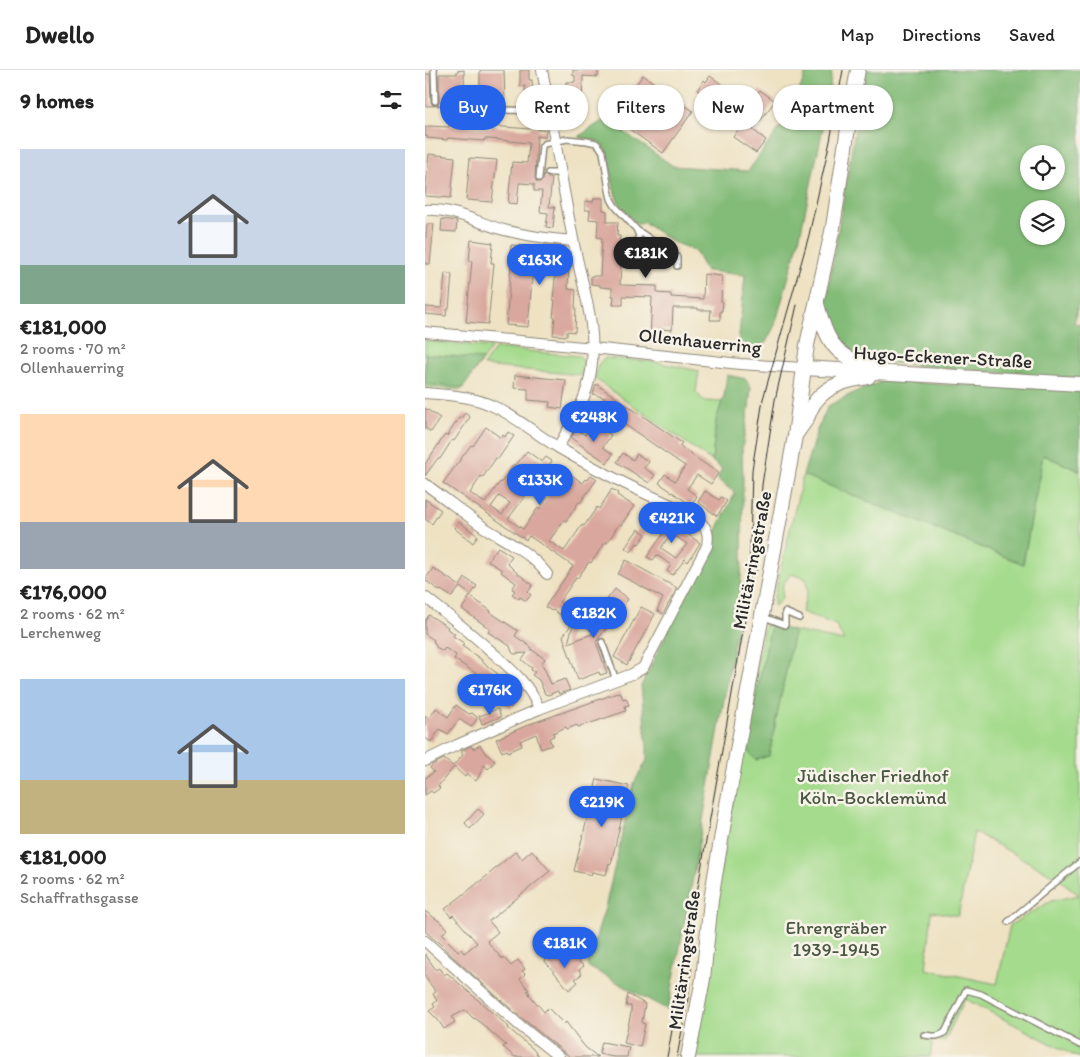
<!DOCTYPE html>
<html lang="en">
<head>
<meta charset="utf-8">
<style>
	:root { --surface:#fff; --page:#f2f2f2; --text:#222; --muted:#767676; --line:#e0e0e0; --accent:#2563eb }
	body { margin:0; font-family:Itim,sans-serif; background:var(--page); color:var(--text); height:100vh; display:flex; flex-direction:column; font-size:19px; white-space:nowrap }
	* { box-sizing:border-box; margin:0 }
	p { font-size:16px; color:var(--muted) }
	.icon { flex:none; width:28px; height:28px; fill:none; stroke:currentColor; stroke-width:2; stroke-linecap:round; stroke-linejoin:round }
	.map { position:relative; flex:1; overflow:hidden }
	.drawer { display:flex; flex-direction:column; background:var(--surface); width:425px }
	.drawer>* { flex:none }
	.top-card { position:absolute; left:15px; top:15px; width:475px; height:45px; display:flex; gap:10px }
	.fabs { position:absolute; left:595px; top:75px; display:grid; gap:10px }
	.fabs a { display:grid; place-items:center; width:45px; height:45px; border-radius:50%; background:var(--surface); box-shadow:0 1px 4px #0004; font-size:25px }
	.price { position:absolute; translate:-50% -42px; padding:0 11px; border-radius:18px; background:var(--accent); color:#fff; font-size:16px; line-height:32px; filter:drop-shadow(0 1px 2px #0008) }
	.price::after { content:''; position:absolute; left:50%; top:30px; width:15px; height:11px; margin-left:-8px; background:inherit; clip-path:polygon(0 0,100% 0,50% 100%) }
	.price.active { background:#222; color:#fff }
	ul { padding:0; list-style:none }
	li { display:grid; align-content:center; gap:10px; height:265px; padding:0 20px }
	li span { display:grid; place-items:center; height:155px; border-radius:0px; color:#555 }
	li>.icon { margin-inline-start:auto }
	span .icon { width:90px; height:90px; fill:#fffc; stroke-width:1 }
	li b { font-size:21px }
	h2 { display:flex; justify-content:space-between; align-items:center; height:60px; padding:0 20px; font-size:21px }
	.chip { padding:0 18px; border-radius:22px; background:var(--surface); box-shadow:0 1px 4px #0004; font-size:18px; line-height:45px }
	.chip.active { background:var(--accent); color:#fff }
	header { display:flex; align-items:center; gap:30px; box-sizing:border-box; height:70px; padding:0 25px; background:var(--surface); border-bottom:1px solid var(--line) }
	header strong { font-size:24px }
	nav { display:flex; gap:28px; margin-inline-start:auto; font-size:18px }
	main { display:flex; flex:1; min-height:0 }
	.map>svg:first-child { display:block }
	.green { fill:#a4db8c; stroke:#68835c; fill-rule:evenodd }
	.forest { fill:#83bb78; stroke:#577352; fill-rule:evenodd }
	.building { fill:#d9a79d; fill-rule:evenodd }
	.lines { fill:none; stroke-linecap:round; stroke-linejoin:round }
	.lane-casing { stroke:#8c8677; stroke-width:8 }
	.street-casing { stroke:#8c8677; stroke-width:12 }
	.secondary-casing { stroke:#8c8677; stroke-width:16 }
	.lane { stroke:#fff; stroke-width:5 }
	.street { stroke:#fff; stroke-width:10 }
	.secondary { stroke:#fff; stroke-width:14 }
	.tram { stroke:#2b2b2b; stroke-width:1 }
	.labels { text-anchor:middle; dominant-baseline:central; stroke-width:5; stroke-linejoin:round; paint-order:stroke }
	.street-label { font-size:19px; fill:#2b2b2b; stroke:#f7f3e8 }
	.park-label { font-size:19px; fill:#495743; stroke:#f7f3e8 }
</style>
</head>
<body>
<header>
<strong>Dwello</strong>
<nav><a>Map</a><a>Directions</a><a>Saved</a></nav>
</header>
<main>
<section class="drawer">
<h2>9 homes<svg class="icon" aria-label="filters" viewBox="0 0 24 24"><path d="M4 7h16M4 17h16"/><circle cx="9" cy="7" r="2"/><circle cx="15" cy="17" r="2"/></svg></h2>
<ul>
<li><span style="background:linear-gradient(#c9d6e8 75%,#7fa58c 0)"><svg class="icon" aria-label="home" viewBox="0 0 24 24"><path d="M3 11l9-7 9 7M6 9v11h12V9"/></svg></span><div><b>€181,000</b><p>2 rooms · 70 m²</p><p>Ollenhauerring</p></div></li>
<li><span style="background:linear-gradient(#ffd9b3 70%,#9aa5b1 0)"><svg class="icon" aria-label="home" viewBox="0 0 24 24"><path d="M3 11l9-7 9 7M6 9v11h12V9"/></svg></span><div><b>€176,000</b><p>2 rooms · 62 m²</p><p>Lerchenweg</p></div></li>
<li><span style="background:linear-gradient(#a9c7e8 65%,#c2b280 0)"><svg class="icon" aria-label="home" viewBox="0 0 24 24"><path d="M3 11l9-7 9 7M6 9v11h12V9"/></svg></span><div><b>€181,000</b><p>2 rooms · 62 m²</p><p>Schaffrathsgasse</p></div></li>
</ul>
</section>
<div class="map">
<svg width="655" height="987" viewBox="0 0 655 987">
	<rect width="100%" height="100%" fill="#f7f3e8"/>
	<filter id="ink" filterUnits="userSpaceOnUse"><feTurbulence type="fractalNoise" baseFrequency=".02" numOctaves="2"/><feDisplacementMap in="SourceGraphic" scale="10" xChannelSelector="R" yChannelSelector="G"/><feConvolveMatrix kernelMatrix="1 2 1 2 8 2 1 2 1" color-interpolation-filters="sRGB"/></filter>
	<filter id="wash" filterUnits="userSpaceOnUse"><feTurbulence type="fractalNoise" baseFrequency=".0096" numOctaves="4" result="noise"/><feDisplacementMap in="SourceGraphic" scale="20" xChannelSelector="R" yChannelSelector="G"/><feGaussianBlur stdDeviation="1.12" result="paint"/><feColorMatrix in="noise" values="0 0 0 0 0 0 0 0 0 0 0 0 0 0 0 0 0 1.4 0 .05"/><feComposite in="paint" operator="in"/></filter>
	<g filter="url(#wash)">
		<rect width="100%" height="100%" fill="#eee2c3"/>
		<g class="green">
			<path d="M0 271 67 277 36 320 0 317Z"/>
			<path d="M71 278 155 286 159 293 157 305 58 296Z"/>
			<path d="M181 288 231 292 274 301 271 322 279 331 297 332 291 350 287 391 170 309C172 300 172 291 181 288Z"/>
			<path d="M618 385 655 401V987H652L540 929 519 972 508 970 505 987H269L289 837 339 556 346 555 320 679 344 686 369 561 419 571 411 555 377 542 383 519 380 508 366 504 358 514 357 528 349 537V527L378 405 598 494ZM549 762 631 807 654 825 626 831 585 855 572 914 501 899 507 841 533 846Z"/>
		</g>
		<g class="forest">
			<path d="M380 0H407L402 39 374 170 350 255 341 272 335 279 328 280 313 276 320 205 281 201 270 181 248 172 218 152 213 155C204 145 194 137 190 123 187 111 185 82 176 74 171 69 160 69 153 67L180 49 248 96 323 101 367 41 381 2Z"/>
			<path d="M440 0H655V225L649 253 655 254V308H625L449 291 429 285 417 278 402 256 401 232ZM604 84H631V111H604ZM604 139H631V166H604Z"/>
			<path d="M0 284 58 289 38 318 0 314Z"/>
			<path d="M302 305 321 309 326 317 324 338 317 379 318 410 317 493 312 555 267 813 243 940 162 896 180 838 209 713 222 690V677L216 616 310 423 292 409 297 399 287 391 291 350 299 326Z"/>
			<path d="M459 311 528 315H569L655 321V401L618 385 598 494 378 405 392 360 403 336 430 322Z"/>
			<path d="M346 555 369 561 344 686 331 690 320 679Z"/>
		</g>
		<g id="blocks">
			<g class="building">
				<path d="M39 0 40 42H33V35L0 36V4H5L6 32 8 35H11L14 33V4H32V1Z"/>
				<path d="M55 0H79L80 31 64 32V33L55 34Z"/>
				<path d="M95 0H104V10H107L108 31H101L100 16H95Z"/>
				<path d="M148 0H173V7L158 6 157 34H155L154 52 136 50 138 28 140 29 141 12H150V6L148 5Z"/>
				<path d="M218 5 268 41 238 83 187 47Z"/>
				<path d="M285 6 308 22 302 31 299 29 294 35 272 20 279 10 281 12Z"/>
				<path d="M335 20 350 31 328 60 341 70 331 83 308 67 323 46 318 42Z"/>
				<path d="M24 55 66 59V56L105 59 106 56 113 57V60H121L120 67 112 66 110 108 112 112H115L118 110 119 104 123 108H127L124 137H130L128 158 121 157 123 143 115 142 117 121H109V114L94 113 92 134 83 133 87 92 102 93 104 73 65 69H59V71L23 68 22 70 2 68V66H0V57H3V56L24 57Z"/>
				<path d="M4 84 30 87 26 128 0 126Z"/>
				<path d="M45 88 72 90 67 132 41 130Z"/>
				<path d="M169 128H178V140L182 141V152H193L192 166H195L193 196H196L195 215 232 216V223L246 224V227L278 229 279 204 297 206 296 232H298L297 241H295V250H285L286 240H273V238H248L247 260 236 259 235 270 225 269 227 227 198 226V235H188L189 226H187V218L175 217V215L166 214V206H175L177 168 172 167 173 150 164 149 165 140H160V131L168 132Z"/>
				<path d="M17 149 32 151 31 162 16 161Z"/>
				<path d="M2 154H9L5 194H0V177Z"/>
				<path d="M46 170 68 173 66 193H69L63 254 41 252 47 191H44Z"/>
				<path d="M86 175 118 177V175L141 177 139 192 144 193 143 219 151 220 150 237H151L150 262 142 261V266L128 265 130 248 128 247 130 230H128L131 199 108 197 103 257 81 255 86 195 84 194Z"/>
				<path d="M20 203 27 204 24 239H22L21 246 0 244V237L17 238Z"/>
				<path d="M90 305 141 310 137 339 124 337 125 332 103 330V319L89 318Z"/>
				<path d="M171 314 257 373 254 376 293 403 286 414 272 405 262 419 272 426 266 435 234 413 240 404 250 411 260 396 189 347 191 345 175 335 180 328 168 324Z"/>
				<path d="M0 338 15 348 6 362 0 358Z"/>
				<path d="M40 343 45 347 29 371 27 370 15 389 13 388 0 406V394L20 365 22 366 35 347 36 348Z"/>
				<path d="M172 356 186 365 178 377 188 384 182 393 146 368 151 359 160 365 162 361 167 364Z"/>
				<path d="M61 357 76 368 78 365 80 367 83 362 89 366 73 389 71 388 58 407 56 406 45 423 60 433 75 412 76 413 89 394 91 395 102 381 117 392 121 387 127 391 110 415 109 414 83 449 98 459 113 438 115 439 127 420 129 421 142 402 158 413 161 409 163 410 166 405 172 409 155 433 154 432 141 451 139 450 124 471 139 481 157 455 159 456 172 437 174 439 187 419 193 423 192 425 209 436 196 455 194 454 182 473 180 472 166 493 164 492 152 509 151 508 134 532 144 538 139 547 128 540 127 541 120 537 148 496 104 466 101 470 18 413 46 375 48 376ZM74 426 85 433 77 445 66 437Z"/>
				<path d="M198 383 208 390 212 384 224 392 219 398 230 405 224 413 192 392Z"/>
				<path d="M280 421 294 430 296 427 302 431 292 446 273 432Z"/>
				<path d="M0 429 16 440 7 454 0 449Z"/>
				<path d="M228 441 234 445 230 451 242 458 247 451 252 454 251 456 275 473 263 492 260 489 248 505 242 501 246 495 232 485 228 490 222 487 238 464 220 450 223 446 224 447ZM246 463 262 474 251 488 236 478Z"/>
				<path d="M34 452 53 466 48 473 29 458Z"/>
				<path d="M213 459 221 464 214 474 212 473 206 482 200 478Z"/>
				<path d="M73 477 87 486 82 493 91 502 108 515 103 522 106 525 101 531 95 527 94 529 87 524 90 521 87 519 91 513 76 502 77 500 63 491Z"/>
				<path d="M201 490 252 518 238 544 232 540 238 528 193 504Z"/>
				<path d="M8 498 35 516 40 508 52 516 46 525 35 517 27 527 16 520 15 521 0 510Z"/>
				<path d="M190 519 203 529 171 572 182 603 175 605 174 602 153 610 138 566 149 551 143 573 170 563 161 557Z"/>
				<path d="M45 526 66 541 65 542 93 561 90 566 106 577V579L120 589 116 594 119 597 118 598 120 600 126 614 140 609 145 620 134 624 133 621 123 625 120 624 114 610 107 605 110 602 106 600 107 598 97 590 102 583 89 584 87 582 85 576 63 562 65 559 37 539Z"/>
				<path d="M216 537 230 544 202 595 189 587Z"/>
				<path d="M4 545 23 557 22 559 30 564 28 566 31 568 39 573 37 576 57 590 56 591 73 604 72 605 80 612 79 614 87 620 86 621 94 627 86 638 69 626 72 623 64 617 65 615 52 604 29 589 31 585 20 578 18 581 11 577 10 573 8 572 9 570 0 564V551Z"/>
				<path d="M195 622 198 629 201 628 204 635 200 636 201 641 163 654V653L153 657 152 655 142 659 141 657 128 663 129 666 124 668 127 675 116 679 111 664 95 671 97 676 83 682 82 680 77 682 71 669 105 654Z"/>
				<path d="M31 635 44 644 47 643 52 647V649L46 657 34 649 23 664 15 659 6 672 0 668V646L4 649 11 638 23 647Z"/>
				<path d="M73 639 76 647 57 654 54 646Z"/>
				<path d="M55 675 60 683 70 691 63 699 59 695 53 708 51 711 42 704 40 707 29 697 13 716 15 718 8 723 6 721 0 725V708L9 702 5 698 7 695 19 689 28 696 38 685 36 681 46 676 48 679Z"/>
				<path d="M172 709 204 716 186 794 184 793 181 805 167 802 166 805 149 801Z"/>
				<path d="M53 739 59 744 45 759 40 753Z"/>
				<path d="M107 780 125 801 64 851 73 862 62 871 77 889 78 887 86 896 93 890 100 899 97 901 100 904 95 909 104 920 102 921 105 923 104 924 119 942 123 938 139 954 141 952 160 977 173 987H145L86 939 27 886 12 871H11L0 861V841L14 851 22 859 17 865 33 881 36 879 39 883 52 873 28 845 26 847 20 839 63 805 91 781 97 789Z"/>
				<path d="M132 879 143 892 148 887 159 896 154 900 157 904 150 909 153 912 144 920 119 890Z"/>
				<path d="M0 884 11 900 14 898 19 905 22 903 84 957 83 958 108 979 114 987H90L78 977 81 975 50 948 49 949 40 940 27 947 30 952 19 959 11 947H10L4 941 10 937 8 934 12 931 8 924 11 922 0 907Z"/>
				<path d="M203 924 220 934 217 953 220 954 215 977 199 973 206 943V936H201Z"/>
				<path d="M177 972 204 977 202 987H188L174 984Z"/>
			</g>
		</g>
	</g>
	<g filter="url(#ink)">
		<use href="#blocks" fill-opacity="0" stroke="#8c8677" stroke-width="1"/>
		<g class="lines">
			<defs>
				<g id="lane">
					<path d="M9 0 10 31"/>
					<path d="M74 40 125 41"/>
					<path d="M123 103H136"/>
					<path d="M114 108 117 76 119 74 142 69 162 71 171 73 175 77 178 82 184 120 186 129 190 136 212 160 252 187V196"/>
					<path d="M212 170 214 166 212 161"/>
					<path d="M339 547 360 555V542L374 548"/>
					<path d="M177 572 191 610"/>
					<path d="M583 852 655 792"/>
					<path d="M499 965C508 966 513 968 520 962L541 920 556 924 655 975"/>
				</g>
				<g id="street">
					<path d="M117 0C128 56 137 113 148 169 156 213 173 255 166 301 162 329 147 353 133 377"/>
					<path d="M0 140C28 138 53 153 79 160 102 166 125 169 148 171"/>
					<path d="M0 262 168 278 315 294 379 298"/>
					<path d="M0 323C24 325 48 326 70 337 93 348 112 365 134 378 167 397 201 415 235 430 246 435 271 446 278 455 284 461 283 469 282 476L218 598 207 604 114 639 32 675 0 691"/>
					<path d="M0 414C20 428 39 444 60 458 84 473 104 481 122 504"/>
					<path d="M0 527C23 545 45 562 67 582 85 598 106 616 114 639"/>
					<path d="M0 871 93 954 134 987"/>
				</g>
				<g id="secondary">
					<path d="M392 234C402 270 408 287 448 297"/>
					<path d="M379 298 655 314"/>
					<path d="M372 363C375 358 378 354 381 350 384 344 386 337 390 332 402 315 423 310 443 307"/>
					<path d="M263 987 278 909 286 830 300 746 370 366 382 275 408 157 426 38 433 0"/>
				</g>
			</defs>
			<use href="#lane" class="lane-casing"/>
			<use href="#street" class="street-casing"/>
			<use href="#secondary" class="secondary-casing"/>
			<use href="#lane" class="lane"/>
			<use href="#street" class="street"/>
			<use href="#secondary" class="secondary"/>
			<g class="tram">
				<path d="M331 501 337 415 350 330 372 235"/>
				<path d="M242 987 258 902 321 544 324 515 327 400 338 329 384 165 405 71 418 0"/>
				<path d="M252 987 263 928 267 893"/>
			</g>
		</g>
	</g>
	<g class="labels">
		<g class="street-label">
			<text transform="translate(275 271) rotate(6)">Ollenhauerring</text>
			<text transform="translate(518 287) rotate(3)">Hugo-Eckener-Straße</text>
			<text transform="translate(327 490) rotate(-79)">Militärringstraße</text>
			<text transform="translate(259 890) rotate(-82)">Militärringstraße</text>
		</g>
		<g class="park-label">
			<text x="448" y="705">Jüdischer Friedhof<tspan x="448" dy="22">Köln-Bocklemünd</tspan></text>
			<text x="411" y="857">Ehrengräber<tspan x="411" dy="22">1939-1945</tspan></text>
		</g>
	</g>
</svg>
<div class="fabs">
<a><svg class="icon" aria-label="locate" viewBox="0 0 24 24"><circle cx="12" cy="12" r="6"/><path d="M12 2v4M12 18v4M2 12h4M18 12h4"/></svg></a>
<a><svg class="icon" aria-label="layers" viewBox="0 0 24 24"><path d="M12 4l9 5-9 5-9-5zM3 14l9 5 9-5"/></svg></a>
</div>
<b class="price active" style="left:221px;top:209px">€181K</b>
<b class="price" style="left:115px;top:216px">€163K</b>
<b class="price" style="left:169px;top:373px">€248K</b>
<b class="price" style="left:115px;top:436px">€133K</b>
<b class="price" style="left:247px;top:474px">€421K</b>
<b class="price" style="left:169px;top:569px">€182K</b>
<b class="price" style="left:65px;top:646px">€176K</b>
<b class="price" style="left:177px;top:758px">€219K</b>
<b class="price" style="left:140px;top:899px">€181K</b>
<div class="top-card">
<a class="chip active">Buy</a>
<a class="chip">Rent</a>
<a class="chip">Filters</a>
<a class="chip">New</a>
<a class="chip">Apartment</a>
</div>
</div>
</main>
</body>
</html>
